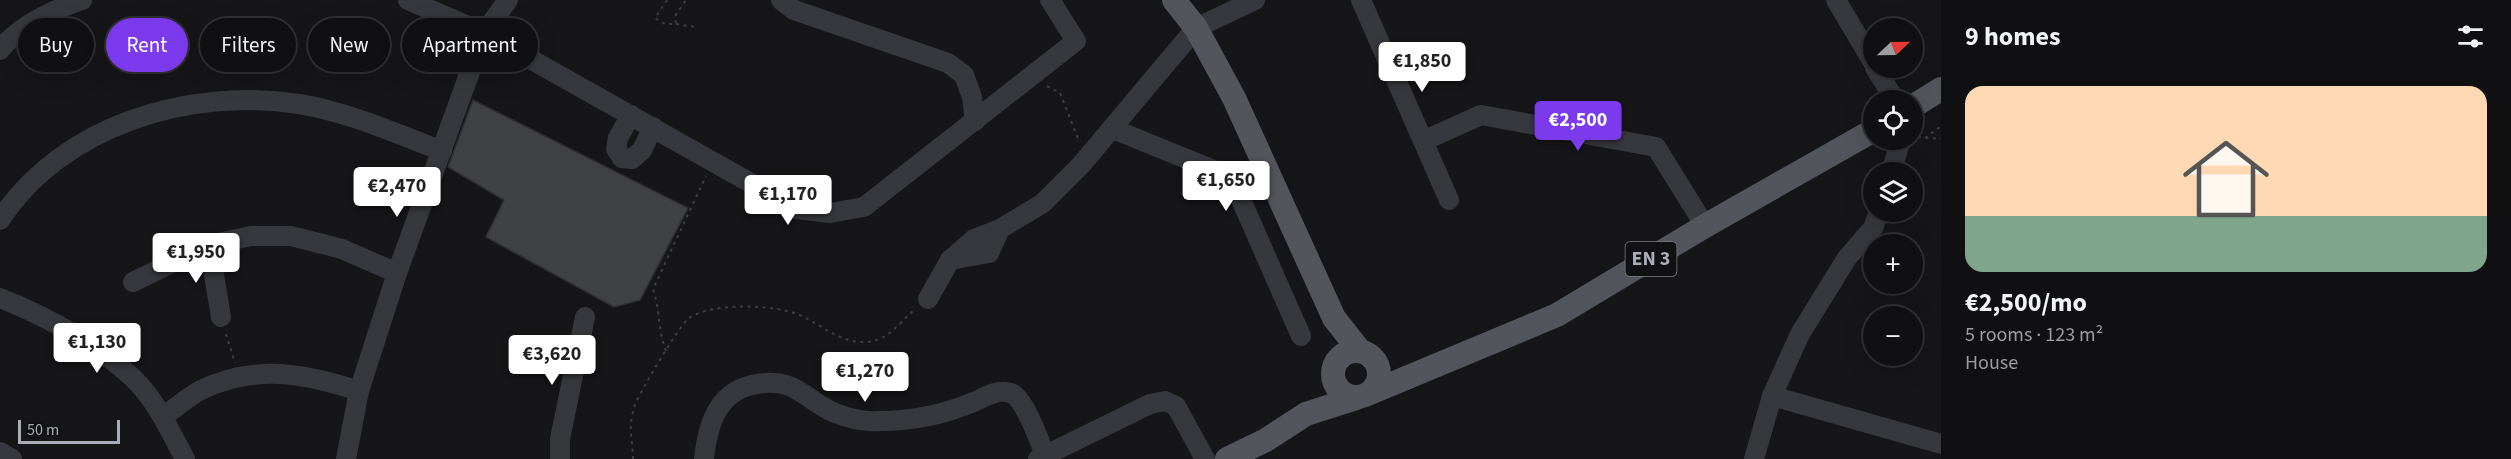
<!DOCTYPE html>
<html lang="en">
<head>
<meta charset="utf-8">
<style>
	:root { --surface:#101012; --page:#1e1e20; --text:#f1f3f6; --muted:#9c9d9f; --line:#303032; --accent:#7c3aed }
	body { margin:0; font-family:"Source Sans 3",sans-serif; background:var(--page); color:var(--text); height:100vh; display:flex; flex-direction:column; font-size:22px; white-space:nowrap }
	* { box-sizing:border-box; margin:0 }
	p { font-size:20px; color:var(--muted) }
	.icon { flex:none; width:33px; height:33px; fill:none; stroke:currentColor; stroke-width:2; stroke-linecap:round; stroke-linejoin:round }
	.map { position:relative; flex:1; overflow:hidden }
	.panel { display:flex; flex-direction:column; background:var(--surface); width:570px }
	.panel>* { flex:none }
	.top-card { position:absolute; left:18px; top:18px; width:570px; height:54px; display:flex; gap:12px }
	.needle { width:39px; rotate:68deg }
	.fabs { position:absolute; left:1863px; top:18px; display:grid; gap:12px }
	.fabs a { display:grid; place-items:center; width:60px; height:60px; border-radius:50%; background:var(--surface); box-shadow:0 6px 24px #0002,0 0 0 2px var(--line); font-size:30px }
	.scale { position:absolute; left:18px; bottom:15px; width:102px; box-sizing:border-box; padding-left:6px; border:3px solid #a8adb8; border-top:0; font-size:16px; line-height:21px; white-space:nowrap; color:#a8adb8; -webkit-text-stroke:4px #111113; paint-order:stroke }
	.price { position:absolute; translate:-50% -51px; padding:0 14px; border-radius:6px; background:#fff; color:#222; font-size:20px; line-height:39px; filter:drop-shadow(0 2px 3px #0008) }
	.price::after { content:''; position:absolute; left:50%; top:36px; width:18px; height:14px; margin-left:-9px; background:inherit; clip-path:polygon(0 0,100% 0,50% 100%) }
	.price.active { background:var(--accent); color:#fff }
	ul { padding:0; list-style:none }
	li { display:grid; align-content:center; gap:12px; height:318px; padding:0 24px }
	li span { display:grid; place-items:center; height:186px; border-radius:18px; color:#555 }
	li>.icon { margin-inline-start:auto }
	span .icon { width:108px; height:108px; fill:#fffc; stroke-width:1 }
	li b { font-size:26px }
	h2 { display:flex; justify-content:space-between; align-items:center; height:72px; padding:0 24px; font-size:26px }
	.tag { padding:0 21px; border-radius:27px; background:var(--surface); box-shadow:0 6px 24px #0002,0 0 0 2px var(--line); font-size:21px; line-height:54px }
	.tag.active { background:var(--accent); color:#fff }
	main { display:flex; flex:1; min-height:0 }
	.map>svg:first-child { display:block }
	.building { fill:#404145; stroke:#303034; stroke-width:1.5 }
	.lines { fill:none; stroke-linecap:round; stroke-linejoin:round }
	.path { stroke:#3d3f44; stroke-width:2; stroke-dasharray:3 4.5; stroke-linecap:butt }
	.minor { stroke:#37383d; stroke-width:20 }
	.major { stroke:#53555c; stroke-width:24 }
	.labels { text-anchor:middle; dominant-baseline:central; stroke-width:6; stroke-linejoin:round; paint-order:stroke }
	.shield { fill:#111113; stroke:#7b7e86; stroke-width:1.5 }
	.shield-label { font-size:20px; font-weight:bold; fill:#a8adb8 }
</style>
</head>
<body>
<main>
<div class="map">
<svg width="1941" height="459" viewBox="0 0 1941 459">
	<rect width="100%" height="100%" fill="#161618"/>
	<path class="building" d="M473 100 688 208 640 300 614 307 486 237 504 200 448 167Z"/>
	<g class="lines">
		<g class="path">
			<path d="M667 0 655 18 665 24H676L675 16 686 0"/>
			<path d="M676 24 695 27"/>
			<path d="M1047 86 1060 93 1079 141"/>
			<path d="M1918 137 1941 139"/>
			<path d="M1925 138 1941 126"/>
			<path d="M226 334 235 363"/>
			<path d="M666 351C658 331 660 310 653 289L706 176"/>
			<path d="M633 459C633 447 630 434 631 422 632 417 633 410 635 405 640 392 679 326 688 319 708 303 763 305 787 311 815 317 836 344 866 342 888 341 899 323 914 310"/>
		</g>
		<g class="minor">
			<path d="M408 0 484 33 797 209 830 213 864 207 1076 41 1050 0"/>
			<path d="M781 0 794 10 948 63 964 75 972 97 975 121"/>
			<path d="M1361 0 1449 200"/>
			<path d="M1836 0 1874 64"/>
			<path d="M0 50C19 25 53 10 82 0"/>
			<path d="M1875 68 1895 100"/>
			<path d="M631 115 618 138 616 149 622 158 632 159 642 150 653 127"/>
			<path d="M1113 129 1231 177 1301 336"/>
			<path d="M1423 141 1481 115 1656 147 1705 226"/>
			<path d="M1891 172 1901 140"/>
			<path d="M0 220C62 125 190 87 299 104 348 112 395 133 442 151"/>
			<path d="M209 245 221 317"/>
			<path d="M950 260 989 253 1000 229"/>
			<path d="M133 282 209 245 251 236H291L342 249 397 273"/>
			<path d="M0 298C48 317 95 343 133 378 156 400 170 431 185 459"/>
			<path d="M928 299 950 260 974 239 1000 229 1043 203 1081 165 1196 28 1255 0"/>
			<path d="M1772 396 1941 444"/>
			<path d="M163 417C175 408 188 397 201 390 255 364 304 373 359 391"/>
			<path d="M0 452 12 459"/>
			<path d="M346 459 359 391 397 273 484 33 508 0"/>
			<path d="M560 459V439L585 317"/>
			<path d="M704 459C707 428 716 393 752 385 795 375 803 399 835 413 850 419 863 422 879 421 912 421 946 414 976 401 986 396 999 389 1011 393 1025 399 1039 440 1045 455"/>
			<path d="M1038 459 1150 404 1165 401 1176 406 1205 459"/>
			<path d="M1754 459 1772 396 1800 334 1847 258 1873 228 1879 212"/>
		</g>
		<g class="major">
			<path d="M1174 0 1196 28 1234 98 1334 318 1360 351"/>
			<path d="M1912 107 1941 89"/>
			<circle cx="1356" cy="374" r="23"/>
			<path d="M1370 393 1557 315 1705 226 1874 130"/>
			<path d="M1227 459 1266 440 1306 414 1356 398"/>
		</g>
	</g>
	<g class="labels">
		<rect class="shield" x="1625.5" y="242" width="51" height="34" rx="4.5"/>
		<g class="shield-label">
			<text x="1651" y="259">EN 3</text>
		</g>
	</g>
</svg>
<div class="fabs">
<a><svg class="needle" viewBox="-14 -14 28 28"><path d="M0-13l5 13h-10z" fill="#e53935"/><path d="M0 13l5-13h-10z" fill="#9c9d9f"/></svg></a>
<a><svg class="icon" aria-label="locate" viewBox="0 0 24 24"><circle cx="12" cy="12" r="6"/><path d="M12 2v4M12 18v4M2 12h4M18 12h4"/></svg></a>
<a><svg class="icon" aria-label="layers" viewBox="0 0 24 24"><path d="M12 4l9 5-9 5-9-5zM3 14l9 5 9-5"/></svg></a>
<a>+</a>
<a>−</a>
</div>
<div class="scale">50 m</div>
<b class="price" style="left:1422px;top:93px">€1,850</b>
<b class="price active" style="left:1578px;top:152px">€2,500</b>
<b class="price" style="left:1226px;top:212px">€1,650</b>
<b class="price" style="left:397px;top:218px">€2,470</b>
<b class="price" style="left:788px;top:226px">€1,170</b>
<b class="price" style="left:196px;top:284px">€1,950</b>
<b class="price" style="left:97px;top:374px">€1,130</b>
<b class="price" style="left:552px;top:386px">€3,620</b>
<b class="price" style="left:865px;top:403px">€1,270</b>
<div class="top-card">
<a class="tag">Buy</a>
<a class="tag active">Rent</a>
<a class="tag">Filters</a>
<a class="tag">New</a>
<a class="tag">Apartment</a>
</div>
</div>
<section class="panel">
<h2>9 homes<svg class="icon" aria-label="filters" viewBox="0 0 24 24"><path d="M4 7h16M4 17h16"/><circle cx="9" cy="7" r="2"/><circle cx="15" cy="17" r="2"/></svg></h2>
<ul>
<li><span style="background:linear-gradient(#ffd9b3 70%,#7fa58c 0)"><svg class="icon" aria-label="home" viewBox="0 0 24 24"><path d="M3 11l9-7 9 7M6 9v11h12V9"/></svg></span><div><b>€2,500/mo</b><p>5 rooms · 123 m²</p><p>House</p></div></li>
</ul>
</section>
</main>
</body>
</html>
